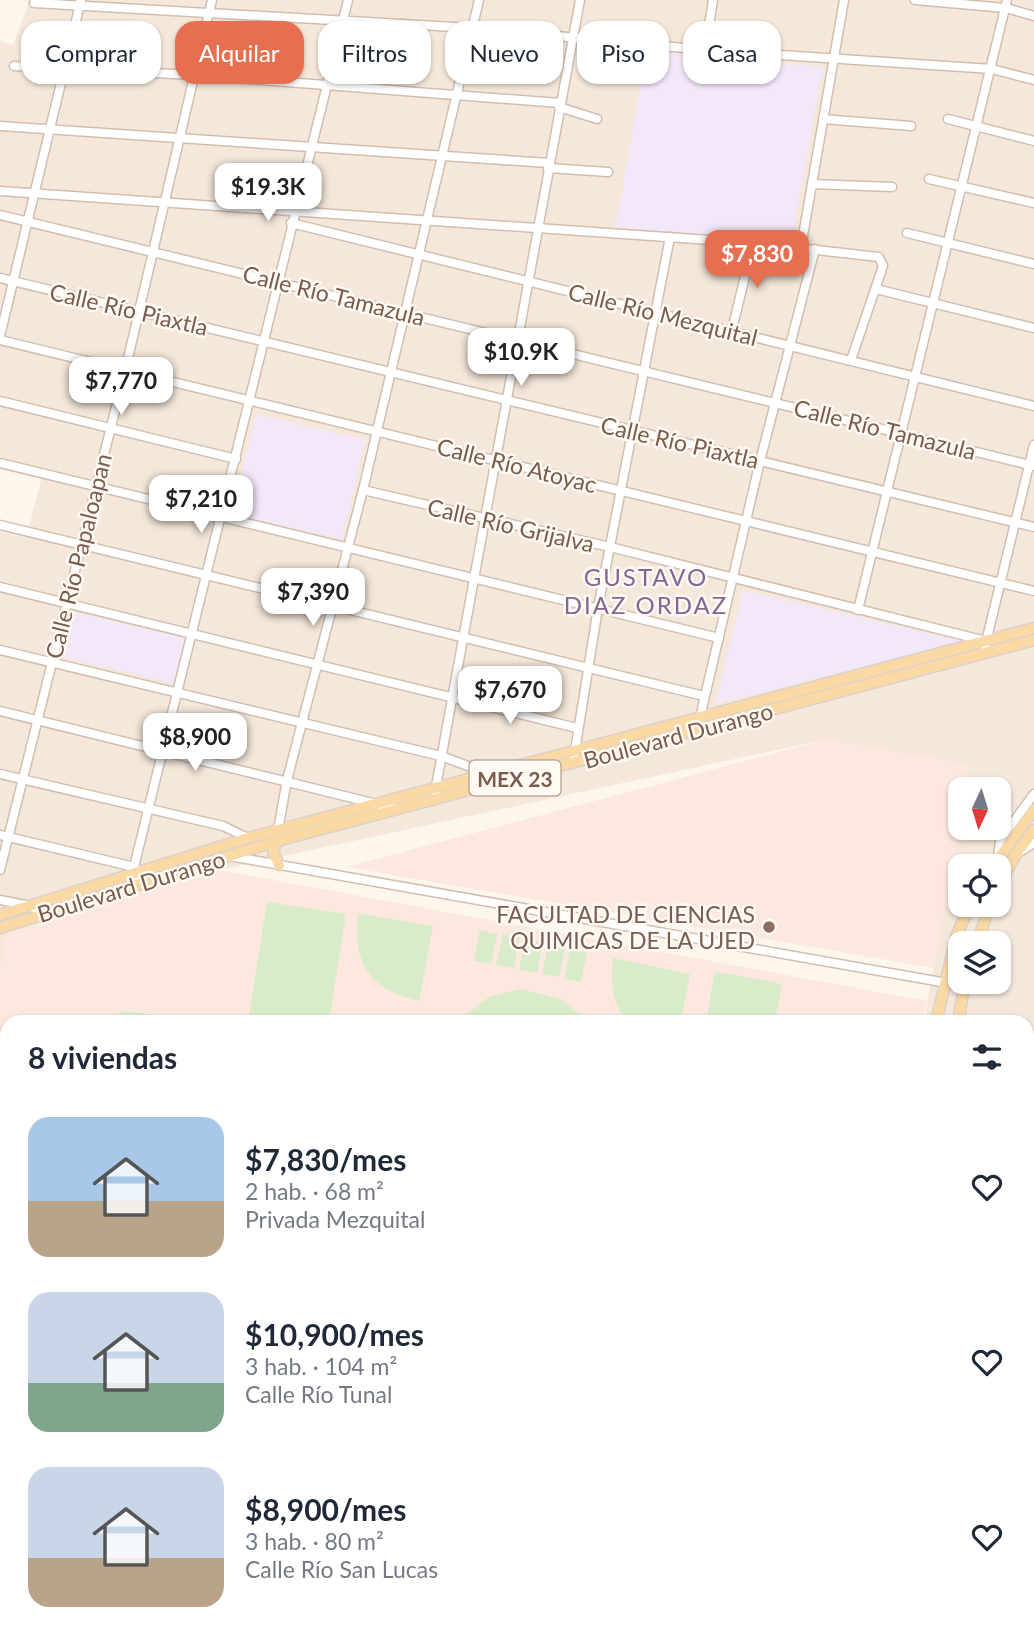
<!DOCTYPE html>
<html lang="es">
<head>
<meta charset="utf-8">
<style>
	:root { --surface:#fff; --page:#f6f6f7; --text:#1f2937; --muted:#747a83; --accent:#e76f51 }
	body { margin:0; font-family:Lato,sans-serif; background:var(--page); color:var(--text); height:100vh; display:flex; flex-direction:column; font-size:26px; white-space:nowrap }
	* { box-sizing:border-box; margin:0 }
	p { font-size:23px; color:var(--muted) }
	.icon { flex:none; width:38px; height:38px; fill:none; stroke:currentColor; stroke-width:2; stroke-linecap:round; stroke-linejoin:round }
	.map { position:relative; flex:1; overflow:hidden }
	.drawer { position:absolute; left:0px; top:1015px; width:1034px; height:625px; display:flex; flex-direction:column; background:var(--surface); border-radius:21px 21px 0 0; box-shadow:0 2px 5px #0004 }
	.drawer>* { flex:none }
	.banner { position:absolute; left:21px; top:21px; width:992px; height:63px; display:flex; gap:14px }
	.needle { width:46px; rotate:184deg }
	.tools { position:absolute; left:948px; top:777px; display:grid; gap:14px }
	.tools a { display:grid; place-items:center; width:63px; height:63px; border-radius:14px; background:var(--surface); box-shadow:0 2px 5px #0004; font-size:35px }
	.price { position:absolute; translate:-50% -60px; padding:0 16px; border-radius:14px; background:#fff; color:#222; font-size:23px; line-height:46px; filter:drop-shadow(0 2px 4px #0008) }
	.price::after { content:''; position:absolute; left:50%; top:42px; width:21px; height:16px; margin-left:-10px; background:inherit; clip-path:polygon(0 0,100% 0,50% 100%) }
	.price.active { background:var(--accent); color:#fff }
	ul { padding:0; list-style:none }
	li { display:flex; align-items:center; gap:21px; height:175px; padding:0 28px }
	li span { display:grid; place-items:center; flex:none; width:196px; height:140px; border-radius:21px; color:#555 }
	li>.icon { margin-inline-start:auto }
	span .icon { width:84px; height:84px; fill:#fffc; stroke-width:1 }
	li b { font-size:30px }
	h2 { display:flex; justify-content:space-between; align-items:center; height:84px; padding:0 28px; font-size:30px }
	.pill { padding:0 24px; border-radius:21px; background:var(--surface); box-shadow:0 2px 5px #0004; font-size:24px; line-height:63px }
	.pill.active { background:var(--accent); color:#fff }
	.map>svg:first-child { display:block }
	.residential { fill:#f5e8da; fill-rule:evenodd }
	.commercial { fill:#fde8e0 }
	.education { fill:#f3e8fa }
	.park { fill:#d8ecc9 }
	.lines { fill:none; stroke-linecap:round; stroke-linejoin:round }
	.minor-casing { stroke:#d1beb0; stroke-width:11 }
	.major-casing { stroke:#dad1cd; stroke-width:13 }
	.minor { stroke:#fff; stroke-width:8 }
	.major { stroke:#fbd9a5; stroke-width:10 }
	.education-dot { fill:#8d6e63; stroke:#fffaf3; stroke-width:2.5 }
	.labels { text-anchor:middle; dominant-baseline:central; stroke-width:5; stroke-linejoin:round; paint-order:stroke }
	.shield { fill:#fffaf3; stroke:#a28b7f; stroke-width:2 }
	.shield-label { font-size:21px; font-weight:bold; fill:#7a5c4d }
	.street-label { font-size:23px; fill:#7a5c4d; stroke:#fffaf3 }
	.education-label { font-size:23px; fill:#785e54; stroke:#fffaf3; text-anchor:end }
	.neighbourhood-label { font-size:24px; letter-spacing:2px; fill:#846695; stroke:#fffaf3 }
</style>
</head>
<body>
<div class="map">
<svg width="1034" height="1639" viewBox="0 0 1034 1639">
	<rect width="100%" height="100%" fill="#fdf6ec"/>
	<path class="residential" d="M30 0H1034V1639H0V1323L7 1320V1633H1027V1022H924L961 812V828H999V789H965L969 765 823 740 219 870 0 969V532L26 538 44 469 0 457V41L13 45ZM961 866H999V905H961ZM961 943H999V982H961Z"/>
	<g class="commercial">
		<path d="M824 740 969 765 965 789H961V812L934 968 346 867Z"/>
		<path d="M219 870 927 1001 923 1022H7V1320L0 1323V969L7 932Z"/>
	</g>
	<g class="education">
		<path d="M646 52 823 67 791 241 616 227Z"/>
		<path d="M256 414 365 440 342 539 232 513Z"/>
		<path d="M743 590 961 641 716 704Z"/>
		<path d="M70 611 187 639 176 684 59 656Z"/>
	</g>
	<g class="park">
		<path d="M979 647 931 663 706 719Z"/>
		<path d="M267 902 346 914 329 1022H248Z"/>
		<path d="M358 913 433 926 419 1001C369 990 352 963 358 913Z"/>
		<path d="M480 930 497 934 491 964 474 961Z"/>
		<path d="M503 934 520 937 514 968 496 965Z"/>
		<path d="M525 939 543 943 537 973 519 970Z"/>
		<path d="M548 944 565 948 559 977 542 974Z"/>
		<path d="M570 949 587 953 581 982 564 979Z"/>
		<path d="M613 958 690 974 681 1022H627C612 1003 610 981 613 958Z"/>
		<path d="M715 971 782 984 775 1022 706 1021Z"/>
		<path d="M521 989 561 999 590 1022H456L489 997Z"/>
		<path d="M124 1011 200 1021 103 1022Z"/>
	</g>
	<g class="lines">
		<defs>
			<g id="minor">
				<path d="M915 0 1006 8 1034 16"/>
				<path d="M34 3 472 28 705 50 992 69 1034 80"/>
				<path d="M705 50 713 0"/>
				<path d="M14 66 194 75 560 103"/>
				<path d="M559 107 597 119"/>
				<path d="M823 119 911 126"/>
				<path d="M948 119 1034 141"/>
				<path d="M0 126 549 163"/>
				<path d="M548 168 608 172"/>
				<path d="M929 179 1034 203"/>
				<path d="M812 184 892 187"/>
				<path d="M0 191 753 243 879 257 883 266 851 360"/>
				<path d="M0 215 1034 466"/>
				<path d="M291 223 1034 406"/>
				<path d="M907 233 1034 264"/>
				<path d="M801 247 844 0"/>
				<path d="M0 278 1034 527"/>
				<path d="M876 289 1034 328"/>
				<path d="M732 330 753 243"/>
				<path d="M0 336 81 0"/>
				<path d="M0 340 1034 591"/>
				<path d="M0 401 236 459"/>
				<path d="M0 463 719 638"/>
				<path d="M363 490 610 547 986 641"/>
				<path d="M0 525 704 696"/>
				<path d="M0 587 577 728"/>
				<path d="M858 610 1007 0"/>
				<path d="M985 646 1034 445"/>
				<path d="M0 650 441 756 487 773"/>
				<path d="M0 711 397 809"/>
				<path d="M699 722 760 461 815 249"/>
				<path d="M573 763 598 608 670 237"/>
				<path d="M0 774 223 826 248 838"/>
				<path d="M435 792 580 0"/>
				<path d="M278 830 287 780 363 490 479 0"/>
				<path d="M0 835 134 867 140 883"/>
				<path d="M1016 854 1034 843"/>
				<path d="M229 856 964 986"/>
				<path d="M998 857 1000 840 1034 794"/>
				<path d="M134 867 348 0"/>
				<path d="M0 870 125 371 212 0"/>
				<path d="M0 900 30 906 44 914"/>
				<path d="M0 1326 7 1323"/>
				<path d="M0 1340 7 1337"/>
				<path d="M1027 1401 1034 1402"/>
				<path d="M1027 1410 1034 1411"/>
				<path d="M0 1474 7 1472"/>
				<path d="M0 1526 7 1534"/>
				<path d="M1027 1529 1034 1547"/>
				<path d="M1027 1556 1034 1576"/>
				<path d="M64 1633 66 1639"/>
				<path d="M17 1639 18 1633"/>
				<path d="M320 1639 321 1633"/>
				<path d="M381 1639 382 1633"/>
				<path d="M453 1639 454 1633"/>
				<path d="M514 1639 515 1633"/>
				<path d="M575 1639 576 1633"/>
				<path d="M638 1639 639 1633"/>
				<path d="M698 1639 699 1633"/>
				<path d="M820 1639 824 1633"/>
				<path d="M917 1639 918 1633"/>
			</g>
			<g id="major">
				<path d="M277 841 273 852 279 865"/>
				<path d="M993 866 1034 810"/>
				<path d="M999 885 1016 854 1034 830"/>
				<path d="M0 915 248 838 1034 628"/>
				<path d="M0 928 277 841 1034 640"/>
				<path d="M977 943 990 905"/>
				<path d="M936 1022 957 934 970 905"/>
				<path d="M958 1022 965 982"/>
				<path d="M831 1639 832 1633"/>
				<path d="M853 1639V1633"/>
			</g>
		</defs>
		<use href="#minor" class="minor-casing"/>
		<use href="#major" class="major-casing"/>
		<use href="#minor" class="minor"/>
		<use href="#major" class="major"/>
	</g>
	<circle class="education-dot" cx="769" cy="927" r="7"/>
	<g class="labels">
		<rect class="shield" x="469.5" y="760.5" width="91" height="35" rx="5"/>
		<g class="shield-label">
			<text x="515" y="778">MEX 23</text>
		</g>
		<g class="street-label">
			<text transform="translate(334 295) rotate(14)">Calle Río Tamazula</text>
			<text transform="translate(129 309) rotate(13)">Calle Río Piaxtla</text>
			<text transform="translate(663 314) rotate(14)">Calle Río Mezquital</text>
			<text transform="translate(885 429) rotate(14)">Calle Río Tamazula</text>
			<text transform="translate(680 442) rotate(13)">Calle Río Piaxtla</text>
			<text transform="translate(517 465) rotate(14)">Calle Río Atoyac</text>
			<text transform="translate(511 525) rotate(13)">Calle Río Grijalva</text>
			<text transform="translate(78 556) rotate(-76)">Calle Río Papaloapan</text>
			<text transform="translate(678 735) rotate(-15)">Boulevard Durango</text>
			<text transform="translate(131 886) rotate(-17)">Boulevard Durango</text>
		</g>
		<g class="education-label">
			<text x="755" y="914">FACULTAD DE CIENCIAS<tspan x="755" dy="26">QUIMICAS DE LA UJED</tspan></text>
		</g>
		<g class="neighbourhood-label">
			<text x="646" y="576">GUSTAVO<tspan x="646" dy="28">DIAZ ORDAZ</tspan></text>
		</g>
	</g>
</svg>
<div class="tools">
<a><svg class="needle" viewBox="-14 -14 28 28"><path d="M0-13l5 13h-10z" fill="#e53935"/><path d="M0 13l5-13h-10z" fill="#747a83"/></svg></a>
<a><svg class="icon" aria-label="locate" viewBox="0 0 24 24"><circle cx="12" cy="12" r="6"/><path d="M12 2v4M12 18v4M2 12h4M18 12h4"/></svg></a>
<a><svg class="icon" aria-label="layers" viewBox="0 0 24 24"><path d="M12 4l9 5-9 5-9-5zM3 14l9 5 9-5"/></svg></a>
</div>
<b class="price" style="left:268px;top:223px">$19.3K</b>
<b class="price active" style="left:757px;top:290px">$7,830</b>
<b class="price" style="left:521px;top:388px">$10.9K</b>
<b class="price" style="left:121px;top:417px">$7,770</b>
<b class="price" style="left:201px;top:535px">$7,210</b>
<b class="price" style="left:313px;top:628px">$7,390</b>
<b class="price" style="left:510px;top:726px">$7,670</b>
<b class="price" style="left:195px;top:773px">$8,900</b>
<div class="banner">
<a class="pill">Comprar</a>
<a class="pill active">Alquilar</a>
<a class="pill">Filtros</a>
<a class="pill">Nuevo</a>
<a class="pill">Piso</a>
<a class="pill">Casa</a>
</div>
<section class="drawer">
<h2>8 viviendas<svg class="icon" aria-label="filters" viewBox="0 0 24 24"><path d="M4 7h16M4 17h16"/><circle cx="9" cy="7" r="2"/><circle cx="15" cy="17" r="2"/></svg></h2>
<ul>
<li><span style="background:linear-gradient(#a9c7e8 60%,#b9a48a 0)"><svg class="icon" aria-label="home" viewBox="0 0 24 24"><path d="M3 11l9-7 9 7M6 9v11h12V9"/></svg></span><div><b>$7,830/mes</b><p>2 hab. · 68 m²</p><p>Privada Mezquital</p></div><svg class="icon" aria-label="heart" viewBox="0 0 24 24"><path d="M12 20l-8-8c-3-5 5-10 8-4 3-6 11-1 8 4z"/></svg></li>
<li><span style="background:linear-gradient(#c9d6e8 65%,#7fa58c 0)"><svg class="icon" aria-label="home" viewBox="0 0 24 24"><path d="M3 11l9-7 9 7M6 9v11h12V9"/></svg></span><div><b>$10,900/mes</b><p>3 hab. · 104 m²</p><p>Calle Río Tunal</p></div><svg class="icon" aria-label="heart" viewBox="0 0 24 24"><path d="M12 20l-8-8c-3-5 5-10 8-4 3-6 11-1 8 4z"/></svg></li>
<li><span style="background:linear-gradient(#c9d6e8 65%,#b9a48a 0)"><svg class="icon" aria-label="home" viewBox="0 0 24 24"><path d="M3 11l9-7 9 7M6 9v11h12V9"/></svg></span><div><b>$8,900/mes</b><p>3 hab. · 80 m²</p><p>Calle Río San Lucas</p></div><svg class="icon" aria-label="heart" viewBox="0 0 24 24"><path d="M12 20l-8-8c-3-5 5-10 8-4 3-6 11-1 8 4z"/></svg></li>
</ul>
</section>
</div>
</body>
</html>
